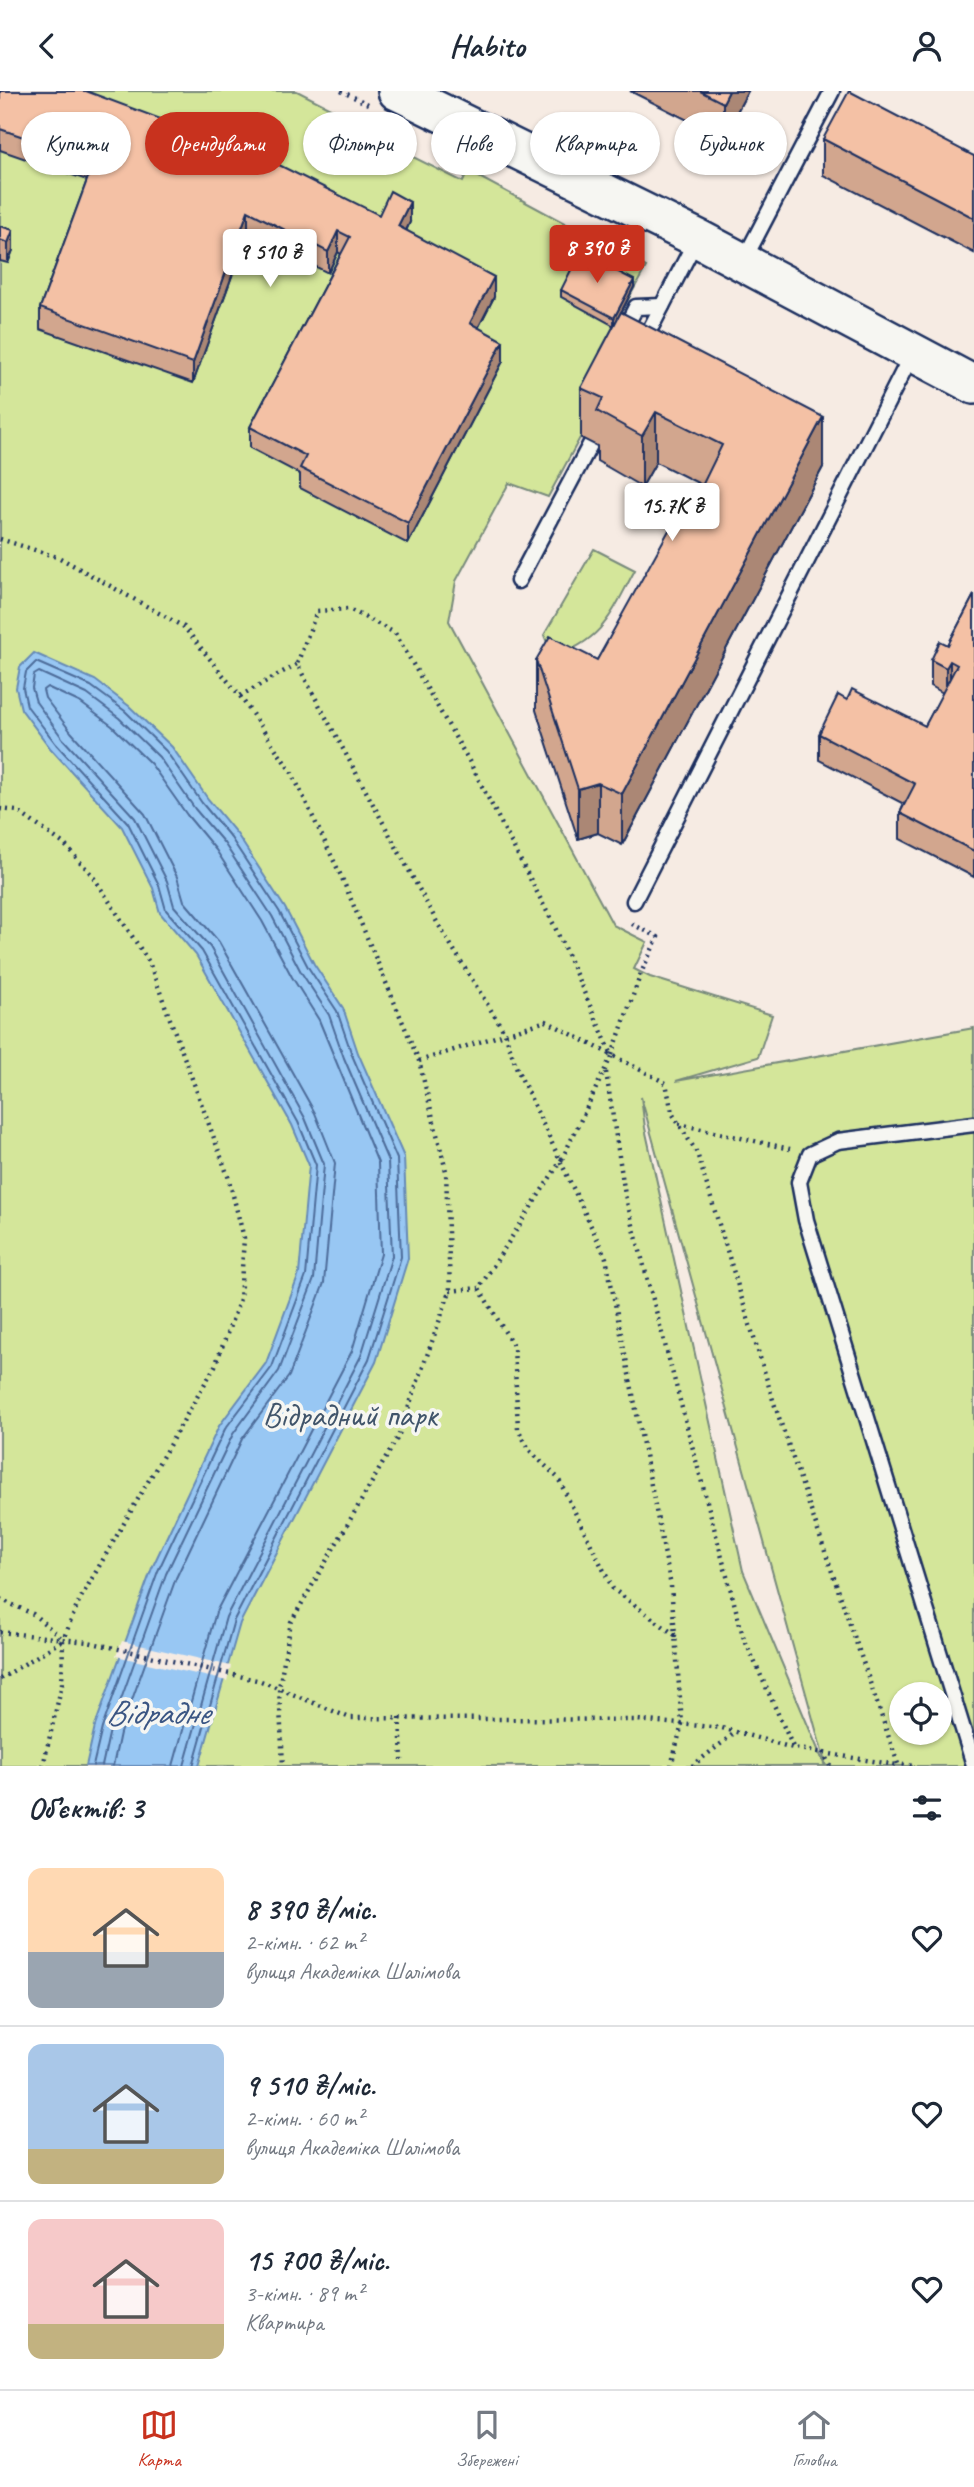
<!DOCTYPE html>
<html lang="uk">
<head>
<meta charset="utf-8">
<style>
	:root { --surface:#fff; --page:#f6f6f7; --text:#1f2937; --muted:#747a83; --line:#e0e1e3; --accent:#c8321e }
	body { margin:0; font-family:Caveat,sans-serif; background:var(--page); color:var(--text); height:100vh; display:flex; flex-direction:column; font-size:26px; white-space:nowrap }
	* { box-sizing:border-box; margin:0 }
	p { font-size:23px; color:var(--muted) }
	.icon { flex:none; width:38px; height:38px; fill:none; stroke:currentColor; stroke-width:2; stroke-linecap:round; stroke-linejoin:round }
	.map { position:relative; height:1675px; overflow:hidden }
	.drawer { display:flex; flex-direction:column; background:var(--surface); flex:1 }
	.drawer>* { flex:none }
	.hud { position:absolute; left:21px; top:21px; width:933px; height:63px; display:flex; gap:14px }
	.controls { position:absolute; left:889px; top:1591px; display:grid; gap:14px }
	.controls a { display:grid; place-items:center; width:63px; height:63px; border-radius:50%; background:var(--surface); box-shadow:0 2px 5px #0004; font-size:35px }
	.price { position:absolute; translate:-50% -60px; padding:0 16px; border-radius:7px; background:#fff; color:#222; font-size:23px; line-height:46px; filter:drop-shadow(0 2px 4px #0008) }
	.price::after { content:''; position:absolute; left:50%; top:42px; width:21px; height:16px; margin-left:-10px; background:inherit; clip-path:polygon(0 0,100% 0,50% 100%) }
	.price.current { background:var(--accent); color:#fff }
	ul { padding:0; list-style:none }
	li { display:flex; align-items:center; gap:21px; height:175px; padding:0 28px }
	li+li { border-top:2px solid var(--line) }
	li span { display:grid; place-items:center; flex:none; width:196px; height:140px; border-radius:14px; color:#555 }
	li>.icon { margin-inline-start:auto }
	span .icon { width:84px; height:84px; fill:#fffc; stroke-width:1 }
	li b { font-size:30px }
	h2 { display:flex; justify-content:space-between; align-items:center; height:84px; padding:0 28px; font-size:30px }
	.pill { padding:0 24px; border-radius:32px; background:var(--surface); box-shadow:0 2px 5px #0004; font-size:24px; line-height:63px }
	.pill.current { background:var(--accent); color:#fff }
	header { display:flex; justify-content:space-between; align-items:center; height:91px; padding:0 28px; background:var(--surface); font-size:32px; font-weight:600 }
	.tabs { display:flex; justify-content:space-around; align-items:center; height:98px; border-top:2px solid var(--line); background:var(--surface); font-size:19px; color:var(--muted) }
	.tabs a { display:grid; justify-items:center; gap:4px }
	.tabs .current { color:var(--accent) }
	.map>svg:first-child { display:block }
	.green { fill:#d4e69a; stroke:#788a7c; stroke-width:2; fill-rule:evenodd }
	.water { fill:#98c7f3; stroke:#668ab7; stroke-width:2 }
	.pier { fill:#f6ebe3 }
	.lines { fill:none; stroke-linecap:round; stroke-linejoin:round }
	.shore { stroke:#4d6c9a; stroke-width:2 }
	.lane-casing { stroke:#1b2f5e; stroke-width:19 }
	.secondary-casing { stroke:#1b2f5e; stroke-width:42 }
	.path { stroke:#1b2f5e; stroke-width:4.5; stroke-dasharray:2 5; stroke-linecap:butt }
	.lane { stroke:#f6f6f2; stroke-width:14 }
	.secondary { stroke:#f6f6f2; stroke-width:37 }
	.wall { fill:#d2a68e; stroke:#1b2f5e; stroke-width:2 }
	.shaded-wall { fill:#ab8774; stroke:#1b2f5e; stroke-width:2 }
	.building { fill:#f4c1a5; stroke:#1b2f5e; stroke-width:2 }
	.labels { text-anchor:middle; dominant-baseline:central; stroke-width:7; stroke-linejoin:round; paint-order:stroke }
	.park-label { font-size:33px; fill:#40546a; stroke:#f6f6f2 }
	.water-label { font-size:35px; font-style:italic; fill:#3a5583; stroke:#f6f6f2 }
</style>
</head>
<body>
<header><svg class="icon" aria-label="back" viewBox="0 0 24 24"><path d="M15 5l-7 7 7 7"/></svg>Habito<svg class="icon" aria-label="person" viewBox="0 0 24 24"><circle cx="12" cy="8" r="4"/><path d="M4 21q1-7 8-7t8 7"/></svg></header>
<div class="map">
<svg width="974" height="1675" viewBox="0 0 974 1675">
	<rect width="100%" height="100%" fill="#f6ebe3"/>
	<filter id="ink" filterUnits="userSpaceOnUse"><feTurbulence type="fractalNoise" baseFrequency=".0143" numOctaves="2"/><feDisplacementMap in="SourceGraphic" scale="14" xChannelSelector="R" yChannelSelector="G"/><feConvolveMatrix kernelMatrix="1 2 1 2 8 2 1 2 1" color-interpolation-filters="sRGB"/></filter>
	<g filter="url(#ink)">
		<g class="green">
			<path d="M0 0H297L405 55 403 61 463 91 468 80 646 176 600 260 621 271 548 406 509 392 456 490 449 530 613 834 647 851 634 878 650 886 772 924 758 966 676 990 974 937V1675H826L641 1006 645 1037 743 1480 825 1675H0ZM901 1603H940V1642H901Z"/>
			<path d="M594 458 635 479C611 523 604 549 553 566L544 544Z"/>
		</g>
		<path class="water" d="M34 562 95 589 129 615 172 656 208 708 237 743 285 817 314 873 343 917 358 962 404 1066 408 1167 376 1271 240 1532 199 1675H86L95 1635 152 1477 219 1335 266 1272 299 1183 309 1074 292 1034 196 864 160 822 153 797 122 736 51 658 21 618 16 597 20 576Z"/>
		<path class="pier" d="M122 1550 231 1575 227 1590 116 1565Z"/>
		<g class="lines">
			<g class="shore">
				<path d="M93 1675 102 1637 158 1480 225 1338 272 1276 306 1185 316 1074 298 1031 202 860 166 819 159 794 128 732 56 653 27 615 23 597 26 581 36 571 91 595 125 620 166 660 202 712 231 747 279 820 308 876 337 920 352 964 397 1068 401 1166 369 1268 234 1529 193 1675"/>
				<path d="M102 1675 110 1639 166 1483 233 1343 279 1280 314 1188 324 1073 305 1027 210 856 174 815 167 790 135 727 63 648 36 611 32 597 34 584 39 581 87 603 119 627 159 666 195 718 224 752 272 825 301 881 329 924 344 967 388 1070 392 1165 361 1265 226 1526 184 1675"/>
				<path d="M113 1675 120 1642 176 1487 242 1348 289 1285 324 1192 335 1072 315 1022 219 851 184 810 177 786 145 723 71 641 45 607 43 599 47 596 81 612 112 635 151 673 187 724 216 759 262 830 292 886 319 929 378 1072 381 1163 352 1260 216 1521 173 1675"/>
			</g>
			<defs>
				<g id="lane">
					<path d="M748 161 832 0"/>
					<path d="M622 243 636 216 662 215"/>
					<path d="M643 252 696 149"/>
					<path d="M518 490 591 352"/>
					<path d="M634 810 912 263"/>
					<path d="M974 1033 838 1050 810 1063 799 1091 806 1129 974 1674"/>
				</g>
				<path id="secondary" d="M397 0 697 147 974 294"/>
			</defs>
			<use href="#lane" class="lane-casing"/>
			<use href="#secondary" class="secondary-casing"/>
			<g class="path">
				<path d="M341 0 368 13"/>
				<path d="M0 448 60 467 184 536 240 605 292 682 342 787 419 970 446 1080 450 1200 398 1346 291 1531 279 1597 283 1675"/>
				<path d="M240 605 297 573"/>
				<path d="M0 718 17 720 64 753 92 784 149 871 228 1085 244 1147 240 1208 215 1275 79 1510 63 1549 62 1593 43 1675"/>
				<path d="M612 964 641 882 658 846 632 833"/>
				<path d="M419 970 546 930 666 992 672 1022 697 1062 774 1312 898 1673 913 1675"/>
				<path d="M606 981 625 1104 743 1545 793 1656"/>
				<path d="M679 1033 790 1058"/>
				<path d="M562 1068 612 964 554 834 469 670 395 542 349 518 317 520 297 573 438 833 505 942 517 978 606 1167 671 1495 675 1544 613 1498 558 1387 530 1360 518 1338 514 1256 479 1197 562 1068"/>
				<path d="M450 1200 479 1197"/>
				<path d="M0 1508 33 1523 63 1548"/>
				<path d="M0 1541 88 1551 261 1590 350 1627 637 1629 722 1637 793 1657 897 1674"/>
				<path d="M0 1588 63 1549"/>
				<path d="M400 1626 402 1669"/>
				<path d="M823 1661 830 1675"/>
				<path d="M671 1675 682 1633 675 1544"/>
				<path d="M692 1675 736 1641"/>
			</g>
			<use href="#lane" class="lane"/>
			<use href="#secondary" class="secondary"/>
		</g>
		<g class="wall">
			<path d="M0 0 379 124 410 131 406 140 494 206 478 237 503 270 408 453 300 397V383L250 357V336L341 163 338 161 328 182 248 141 193 292 40 238V217L87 89 0 59Z"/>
			<path d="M630 0H748L723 47Z"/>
			<path d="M823 48 974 65V162L823 84Z"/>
			<path d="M0 135 13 159 8 172 0 170Z"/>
			<path d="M634 196 614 235 561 206V199Z"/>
			<path d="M581 297 823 376 622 754 598 742 578 748 536 619V569H597L702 394 656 371 642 396 597 370V355L581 347Z"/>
			<path d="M974 504V786L900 748V722L904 713 819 669V643L847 609 925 635 943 602 931 595V569L948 554Z"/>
		</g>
		<g class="shaded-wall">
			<path d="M729 0H748L723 47V12Z"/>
			<path d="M410 111V131L398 156V135Z"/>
			<path d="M248 120V141L193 292V272Z"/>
			<path d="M13 139V159L8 172V152Z"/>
			<path d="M338 140V161L328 182V161Z"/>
			<path d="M494 186V206L470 253V232Z"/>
			<path d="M634 189V196L614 235V227Z"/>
			<path d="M503 250V270L408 453V432Z"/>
			<path d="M656 321V371L642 396V345Z"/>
			<path d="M823 326V376L622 754V703Z"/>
			<path d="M950 570V596L946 603V577Z"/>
			<path d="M598 692V742L578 748V698Z"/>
		</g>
		<g class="building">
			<path d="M0 0H86L267 68 379 124 390 100 410 111 398 135 494 186 470 232 503 250 408 432 300 377 306 365 250 336 350 146 338 140 328 161 248 120 193 272 40 217 94 70 0 38V40Z"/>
			<path d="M700 0H729L723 12Z"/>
			<path d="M849 0 974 65V127L823 48Z"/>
			<path d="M0 135 13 139 8 152 0 149Z"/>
			<path d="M580 161 634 189 614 227 561 199Z"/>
			<path d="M621 221 823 326 622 703 598 692 578 698 536 569 550 545 597 569 693 396 700 399 722 354 656 321 642 345 597 320 603 307 581 297Z"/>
			<path d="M974 504V760L900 722 915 693 819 643 838 604 847 609 852 598 925 635 957 574 950 570 946 577 931 569 940 550 948 554Z"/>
		</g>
	</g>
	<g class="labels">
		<g class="park-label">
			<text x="350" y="1324">Відрадний парк</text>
		</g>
		<g class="water-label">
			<text x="157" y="1621">Відрадне</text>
		</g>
	</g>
</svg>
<div class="controls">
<a><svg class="icon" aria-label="locate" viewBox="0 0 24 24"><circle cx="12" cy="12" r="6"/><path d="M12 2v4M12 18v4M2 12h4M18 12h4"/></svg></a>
</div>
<b class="price current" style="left:597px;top:194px">8 390 ₴</b>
<b class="price" style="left:270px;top:198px">9 510 ₴</b>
<b class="price" style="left:672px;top:452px">15.7K ₴</b>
<div class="hud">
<a class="pill">Купити</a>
<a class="pill current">Орендувати</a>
<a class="pill">Фільтри</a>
<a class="pill">Нове</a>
<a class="pill">Квартира</a>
<a class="pill">Будинок</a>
</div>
</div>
<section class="drawer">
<h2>Об’єктів: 3<svg class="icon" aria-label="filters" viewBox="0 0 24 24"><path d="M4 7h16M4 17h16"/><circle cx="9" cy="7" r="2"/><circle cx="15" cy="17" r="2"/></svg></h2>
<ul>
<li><span style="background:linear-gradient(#ffd9b3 60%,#9aa5b1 0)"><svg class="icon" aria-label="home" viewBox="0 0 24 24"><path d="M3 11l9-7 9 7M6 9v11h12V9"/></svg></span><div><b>8 390 ₴/міс.</b><p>2-кімн. · 62 m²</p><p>вулиця Академіка Шалімова</p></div><svg class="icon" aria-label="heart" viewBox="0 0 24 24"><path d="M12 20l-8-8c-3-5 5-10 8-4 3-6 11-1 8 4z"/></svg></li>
<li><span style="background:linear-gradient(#a9c7e8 75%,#c2b280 0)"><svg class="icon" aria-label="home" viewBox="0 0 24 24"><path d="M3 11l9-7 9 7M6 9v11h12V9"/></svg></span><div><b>9 510 ₴/міс.</b><p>2-кімн. · 60 m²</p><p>вулиця Академіка Шалімова</p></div><svg class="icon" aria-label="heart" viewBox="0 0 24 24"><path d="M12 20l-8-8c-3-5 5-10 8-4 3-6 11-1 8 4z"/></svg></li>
<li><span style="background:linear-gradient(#f6c9c9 75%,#c2b280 0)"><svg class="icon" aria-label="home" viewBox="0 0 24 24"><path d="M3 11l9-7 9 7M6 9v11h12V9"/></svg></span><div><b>15 700 ₴/міс.</b><p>3-кімн. · 89 m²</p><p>Квартира</p></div><svg class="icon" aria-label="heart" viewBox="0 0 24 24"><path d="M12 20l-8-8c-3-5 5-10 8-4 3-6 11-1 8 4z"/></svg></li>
</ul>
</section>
<nav class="tabs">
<a class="current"><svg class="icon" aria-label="map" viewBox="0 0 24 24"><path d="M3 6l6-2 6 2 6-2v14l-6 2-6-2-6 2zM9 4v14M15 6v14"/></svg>Карта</a>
<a><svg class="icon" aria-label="saved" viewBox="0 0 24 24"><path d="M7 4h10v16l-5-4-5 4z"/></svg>Збережені</a>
<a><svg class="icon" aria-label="home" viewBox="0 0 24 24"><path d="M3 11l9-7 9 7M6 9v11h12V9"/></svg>Головна</a>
</nav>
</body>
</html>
